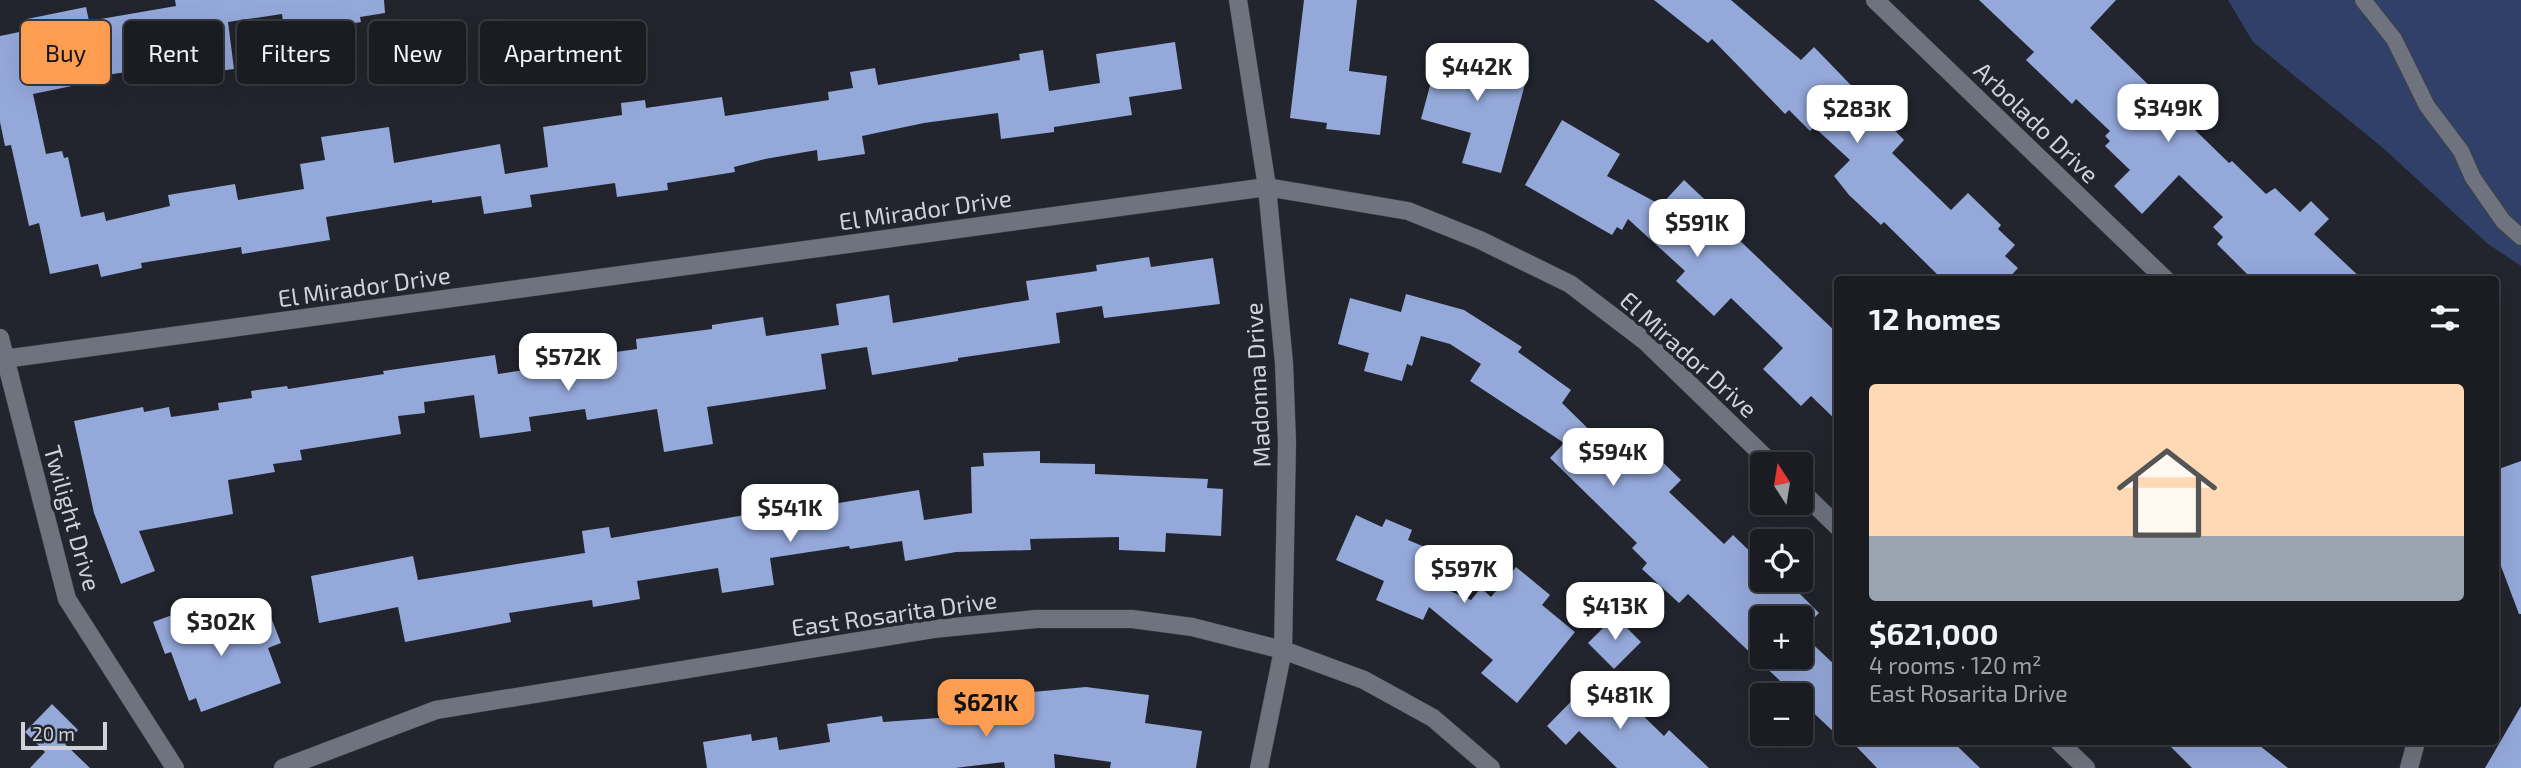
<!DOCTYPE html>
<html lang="en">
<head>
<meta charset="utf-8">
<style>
	:root { --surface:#1a1c22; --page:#23252a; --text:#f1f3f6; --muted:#9fa1a5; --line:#383a40; --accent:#fc9d52 }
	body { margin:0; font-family:"Exo 2",sans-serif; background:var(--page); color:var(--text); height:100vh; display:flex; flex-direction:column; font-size:26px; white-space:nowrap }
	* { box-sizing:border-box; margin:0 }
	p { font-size:23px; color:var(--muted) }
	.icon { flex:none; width:38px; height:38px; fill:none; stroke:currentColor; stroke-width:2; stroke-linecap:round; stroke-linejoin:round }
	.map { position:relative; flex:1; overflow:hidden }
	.side { position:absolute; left:1834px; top:276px; width:665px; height:469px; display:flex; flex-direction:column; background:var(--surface); border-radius:7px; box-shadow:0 7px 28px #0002,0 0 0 2px var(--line) }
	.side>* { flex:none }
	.guide { position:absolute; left:21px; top:21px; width:665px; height:63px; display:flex; gap:14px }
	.needle { width:46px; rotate:348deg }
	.tools { position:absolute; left:1750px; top:452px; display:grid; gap:14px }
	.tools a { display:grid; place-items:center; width:63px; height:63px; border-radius:7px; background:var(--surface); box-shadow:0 7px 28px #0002,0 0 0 2px var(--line); font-size:35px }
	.scale { position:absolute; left:21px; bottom:18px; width:86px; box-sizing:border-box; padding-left:7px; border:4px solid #d0d2d8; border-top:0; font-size:19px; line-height:24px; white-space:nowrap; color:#d0d2d8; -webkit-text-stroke:5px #22252d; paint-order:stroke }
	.price { position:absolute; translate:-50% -60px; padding:0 16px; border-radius:14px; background:#fff; color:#222; font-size:23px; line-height:46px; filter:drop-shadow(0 2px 4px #0008) }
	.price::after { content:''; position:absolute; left:50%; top:42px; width:21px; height:16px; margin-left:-10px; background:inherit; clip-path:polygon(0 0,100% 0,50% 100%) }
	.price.selected { background:var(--accent); color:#111 }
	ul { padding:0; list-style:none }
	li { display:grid; align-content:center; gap:14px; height:371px; padding:0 35px }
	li+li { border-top:2px solid var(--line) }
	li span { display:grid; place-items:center; height:217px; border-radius:7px; color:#555 }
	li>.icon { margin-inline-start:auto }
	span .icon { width:126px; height:126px; fill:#fffc; stroke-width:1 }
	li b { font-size:30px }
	h2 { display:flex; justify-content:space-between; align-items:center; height:84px; padding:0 35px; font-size:30px }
	.tag { padding:0 24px; border-radius:7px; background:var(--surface); box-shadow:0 7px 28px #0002,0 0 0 2px var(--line); font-size:24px; line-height:63px }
	.tag.selected { background:var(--accent); color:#111 }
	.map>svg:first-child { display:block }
	.green { fill:#304069 }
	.building { fill:#94a8da }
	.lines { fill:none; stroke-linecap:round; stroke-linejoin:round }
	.service-casing { stroke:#3e4148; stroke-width:18 }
	.minor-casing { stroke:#3e4148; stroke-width:19 }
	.service { stroke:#6f737d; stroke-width:16 }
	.minor { stroke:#6f737d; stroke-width:18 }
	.labels { text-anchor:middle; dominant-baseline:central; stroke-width:7; stroke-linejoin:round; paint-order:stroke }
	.street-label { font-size:24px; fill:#d0d2d8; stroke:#22252d }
</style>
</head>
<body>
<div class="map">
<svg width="2521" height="768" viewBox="0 0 2521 768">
	<rect width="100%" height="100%" fill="#22252d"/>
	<path class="green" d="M2228 0H2521V266L2488 244 2383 148 2253 42Z"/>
	<g class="building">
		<path d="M175 0H384L385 13 360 17 361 22 330 27 329 22 284 29 282 14 228 22 234 69 174 77 172 65 100 76 101 80 33 94 46 154 62 151 64 158 68 157 81 217 104 212 106 221 170 206 168 195 235 184 238 200 304 189 300 164 325 160 321 137 389 127 394 163 500 144 505 174 548 167 543 127 622 115 621 103 645 100 646 108 722 97 725 116 829 100 828 92 853 88 850 72 875 68 878 85 1020 60 1019 54 1043 50 1049 91 1100 83 1096 54 1175 42 1182 89 1129 97 1132 115 1054 127V132L1001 139 998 113 924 123 862 136 865 154 818 161 817 150 765 159 734 167 735 172 667 183 668 190 617 197 615 183 530 195 532 207 484 214 481 196 432 203V200L326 217 330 240 242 254 241 247 141 263 142 268 101 277 98 264 50 274 39 223 29 226 11 145 5 146 0 122V36L29 30 27 19 86 7 89 21 176 6Z"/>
		<path d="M1304 0H1357L1349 71 1387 76 1380 135 1326 129 1327 123 1290 118Z"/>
		<path d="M1654 0H1731L1801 60 1814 47 1904 140 1892 153 1951 210 1968 193 2001 225 1998 229 2015 245 2005 256 2018 268 2007 280H1943L1884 222 1881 225 1849 195 1834 176 1850 160 1814 127 1810 131 1789 110 1785 114 1712 39 1708 43Z"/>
		<path d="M1979 0H2116L2090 28 2229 163 2232 161 2266 194 2275 188 2300 212 2311 201 2329 219 2314 234 2363 280H2253L2217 244 2223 237 2213 227 2223 217 2179 175 2142 214 2114 186 2130 170 2105 146 2110 141 2105 136 2110 131 2076 99 2072 104 2026 60 2034 52Z"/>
		<path d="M422 39 427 75 395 79 390 43Z"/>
		<path d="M1441 45 1529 69 1501 173 1462 163 1471 133 1421 119Z"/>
		<path d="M1562 120 1620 154 1607 176 1661 205 1684 180 1718 212 1714 216 1838 334V422L1811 396 1801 406 1763 369 1783 348 1731 298 1714 316 1676 281 1685 271 1628 219 1622 230 1617 227 1612 235 1525 185Z"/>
		<path d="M1149 257 1151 267 1213 258 1220 304 1104 318 1102 306 1056 313 1060 343 958 358V361L872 375 867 347 821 354 826 389 707 407 713 444 664 452 657 409 587 420 585 409 529 417 531 431 480 438 474 395 424 402 425 413 398 416 401 434 300 450 302 460 273 464 275 472 228 480 233 514 139 531 155 571 121 584 94 513 74 421 143 407 144 412 169 407 171 417 219 410 218 403 252 398 251 391 287 386 288 389 384 374 383 371 495 355 498 374 575 362 574 358 637 349 636 339 712 329V325L763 317 766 336 839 325 836 304 889 295 893 323 1029 300 1026 281 1097 271 1096 265Z"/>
		<path d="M1406 294 1464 310 1522 347 1518 352 1571 390 1562 403 1624 464 1644 444 1681 480 1669 492 1724 544 1733 535 1762 563V579H1785L1819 613 1801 631V618H1762V656H1801V633L1838 668V736L1801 701V695H1795L1688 594 1679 603 1642 569 1647 563 1632 548 1637 543 1550 458 1564 443 1470 381 1481 364 1450 344 1421 336 1412 366 1407 364 1402 381 1364 371 1369 353 1338 344 1350 298 1401 312Z"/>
		<path d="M1040 451V463L1095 464V474L1208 479 1207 488 1223 489 1221 536 1166 533 1165 552 1119 550V537L1030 539 1031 550 956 552 905 561 902 541 850 549 849 546 770 558 774 585 722 593 718 568 637 581 640 599 593 607 592 600 509 613 511 622 405 642 398 607 319 623 311 576 413 556 418 580 585 553 582 531 609 527 611 538 820 502V506L919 490 924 520 972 513 971 467 984 466 983 453Z"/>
		<path d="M2521 461V614H2519L2496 553V470Z"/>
		<path d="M1356 515 1382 527 1386 519 1412 530 1408 540 1427 548 1415 576 1471 600 1481 588 1491 597 1516 567 1550 595 1542 605 1575 632 1517 703 1481 673 1493 660 1429 607 1423 620 1376 600 1384 581 1336 560Z"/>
		<path d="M186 610 196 637 268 610 281 643 268 648 281 683 201 712 196 698 189 701 171 652 165 654 153 622Z"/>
		<path d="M1615 616 1641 642 1614 669 1588 643Z"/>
		<path d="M1599 673 1664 736 1669 730 1709 768H1617L1579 731 1566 745 1547 726Z"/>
		<path d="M1086 687 1149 695 1145 723 1202 731 1196 768H1110L1111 762 1054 754 1055 768H1005L1004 762 955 768H707L703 742 751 734 752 741 777 737 779 750 830 742 827 724 882 716 883 722 1023 712 1022 693Z"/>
		<path d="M52 704 78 730 65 744 90 768H30L45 752 25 732Z"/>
		<path d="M2521 706V768H2485Z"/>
		<path d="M1852 742H1953L1980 768H1877Z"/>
		<path d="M2166 742H2255L2288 768H2192Z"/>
	</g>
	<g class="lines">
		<defs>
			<path id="service" d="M2363 0 2394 39 2427 106 2461 151 2473 178 2503 221 2521 237"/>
			<g id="minor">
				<path d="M1238 0 1267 187 1284 363 1287 443 1283 650 1259 768"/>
				<path d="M1875 0 2166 280"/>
				<path d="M0 338 67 599 175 768"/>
				<path d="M4 359 1267 187 1408 211 1480 240 1570 284 1645 341 1772 464"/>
				<path d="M1801 491 1838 527"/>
				<path d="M2059 742 2086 768"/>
				<path d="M283 768 436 710 933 629 1036 619H1132L1192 627 1283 650 1364 680 1433 718 1491 768"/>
				<path d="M2409 768 2416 742"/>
			</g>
		</defs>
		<use href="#service" class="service-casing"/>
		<use href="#minor" class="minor-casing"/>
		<use href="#service" class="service"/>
		<use href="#minor" class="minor"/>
	</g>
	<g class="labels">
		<g class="street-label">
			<text transform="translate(2037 122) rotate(44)">Arbolado Drive</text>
			<text transform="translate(925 209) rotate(-8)">El Mirador Drive</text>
			<text transform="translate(364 286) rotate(-8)">El Mirador Drive</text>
			<text transform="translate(1689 354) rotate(42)">El Mirador Drive</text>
			<text transform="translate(1257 385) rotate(-93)">Madonna Drive</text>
			<text transform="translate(73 518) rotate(74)">Twilight Drive</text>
			<text transform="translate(894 613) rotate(-8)">East Rosarita Drive</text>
		</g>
	</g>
</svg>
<div class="tools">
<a><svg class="needle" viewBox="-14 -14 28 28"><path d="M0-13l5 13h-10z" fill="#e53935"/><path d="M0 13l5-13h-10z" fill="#9fa1a5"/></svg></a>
<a><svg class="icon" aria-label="locate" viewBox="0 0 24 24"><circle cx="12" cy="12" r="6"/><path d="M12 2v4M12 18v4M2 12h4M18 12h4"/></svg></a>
<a>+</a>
<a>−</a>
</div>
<div class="scale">20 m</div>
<b class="price" style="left:1477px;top:103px">$442K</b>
<b class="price" style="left:2168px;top:144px">$349K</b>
<b class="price" style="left:1857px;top:145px">$283K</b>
<b class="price" style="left:1697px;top:259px">$591K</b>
<b class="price" style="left:568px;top:393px">$572K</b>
<b class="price" style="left:1613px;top:488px">$594K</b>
<b class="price" style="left:790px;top:544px">$541K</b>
<b class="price" style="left:1464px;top:605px">$597K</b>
<b class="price" style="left:1615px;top:642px">$413K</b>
<b class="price" style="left:221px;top:658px">$302K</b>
<b class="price" style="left:1620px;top:731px">$481K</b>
<b class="price selected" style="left:986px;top:739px">$621K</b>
<div class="guide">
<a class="tag selected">Buy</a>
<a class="tag">Rent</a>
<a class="tag">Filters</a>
<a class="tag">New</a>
<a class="tag">Apartment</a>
</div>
<section class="side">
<h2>12 homes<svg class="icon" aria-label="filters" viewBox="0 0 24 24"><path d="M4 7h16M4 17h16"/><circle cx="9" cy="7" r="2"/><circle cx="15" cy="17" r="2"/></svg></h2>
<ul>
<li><span style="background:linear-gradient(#ffd9b3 70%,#9aa5b1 0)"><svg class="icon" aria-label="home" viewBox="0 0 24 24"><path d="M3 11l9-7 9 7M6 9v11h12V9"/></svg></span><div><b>$621,000</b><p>4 rooms · 120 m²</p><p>East Rosarita Drive</p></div></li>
</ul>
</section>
</div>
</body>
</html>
